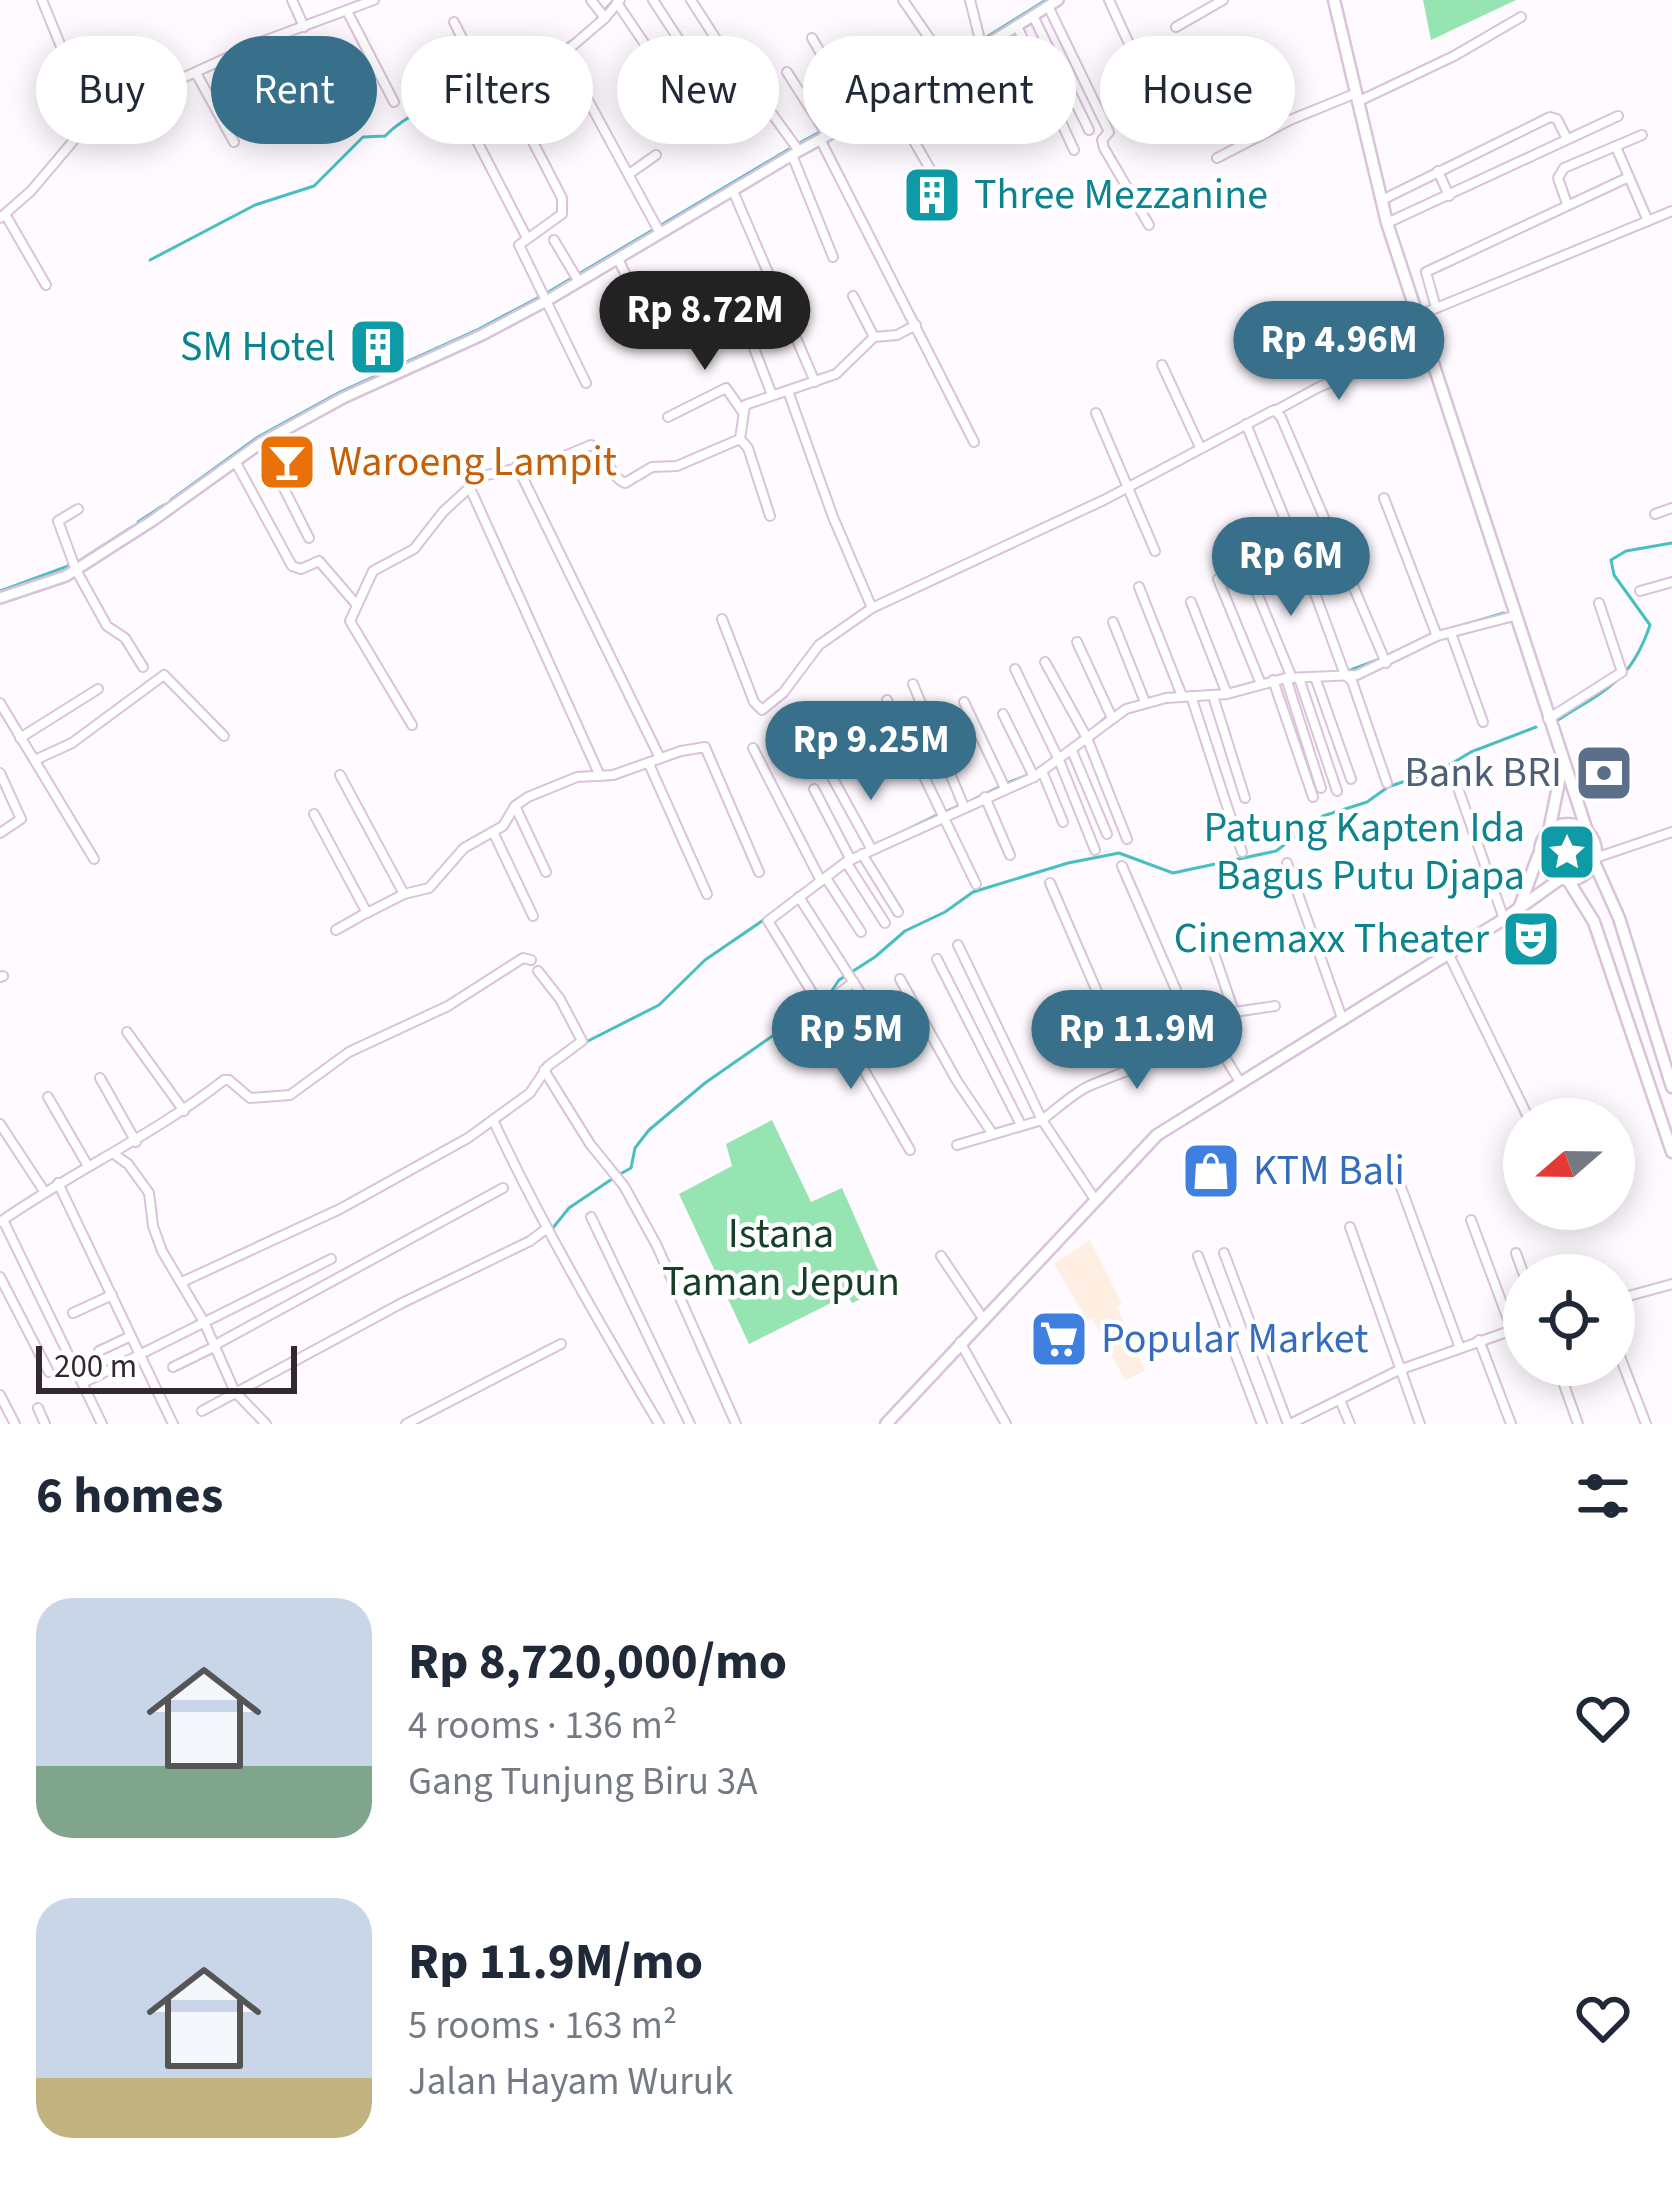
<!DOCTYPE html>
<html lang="en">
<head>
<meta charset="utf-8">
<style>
	:root { --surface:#fff; --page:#f6f6f7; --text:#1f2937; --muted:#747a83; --accent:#386f8a }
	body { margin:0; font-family:"Source Sans 3",sans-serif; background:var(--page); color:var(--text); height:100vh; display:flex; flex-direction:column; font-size:45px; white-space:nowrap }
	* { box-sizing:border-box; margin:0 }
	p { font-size:39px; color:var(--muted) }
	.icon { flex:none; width:66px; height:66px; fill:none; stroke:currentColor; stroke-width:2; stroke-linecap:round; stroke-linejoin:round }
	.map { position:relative; height:1424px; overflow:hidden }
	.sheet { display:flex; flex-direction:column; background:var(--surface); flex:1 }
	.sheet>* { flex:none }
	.top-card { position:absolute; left:36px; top:36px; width:1602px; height:108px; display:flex; gap:24px }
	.needle { width:78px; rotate:250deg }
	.tools { position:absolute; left:1503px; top:1098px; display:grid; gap:24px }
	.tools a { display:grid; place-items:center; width:132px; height:132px; border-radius:50%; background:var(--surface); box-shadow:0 6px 30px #0003; font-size:60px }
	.scale { position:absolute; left:36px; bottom:30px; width:261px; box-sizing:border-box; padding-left:12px; border:6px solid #312831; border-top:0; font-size:33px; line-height:42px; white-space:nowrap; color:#312831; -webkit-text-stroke:9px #fff; paint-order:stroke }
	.price { position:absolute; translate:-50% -102px; padding:0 27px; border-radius:42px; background:var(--accent); color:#fff; font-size:39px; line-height:78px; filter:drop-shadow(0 3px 6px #0008) }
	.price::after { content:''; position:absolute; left:50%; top:72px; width:36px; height:27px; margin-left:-18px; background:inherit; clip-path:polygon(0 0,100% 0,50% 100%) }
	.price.active { background:#222; color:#fff }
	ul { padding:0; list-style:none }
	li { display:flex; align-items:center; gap:36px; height:300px; padding:0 36px }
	li span { display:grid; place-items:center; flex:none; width:336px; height:240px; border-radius:36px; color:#555 }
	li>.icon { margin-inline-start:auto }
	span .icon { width:144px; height:144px; fill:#fffc; stroke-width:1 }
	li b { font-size:51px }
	h2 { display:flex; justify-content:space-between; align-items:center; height:144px; padding:0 36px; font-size:51px }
	.pill { padding:0 42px; border-radius:54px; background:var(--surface); box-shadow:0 6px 30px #0003; font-size:42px; line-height:108px }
	.pill.active { background:var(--accent); color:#fff }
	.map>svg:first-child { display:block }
	.industrial { fill:#ffeee2 }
	.green { fill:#97e4b3 }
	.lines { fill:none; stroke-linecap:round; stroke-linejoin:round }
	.stream { stroke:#49bfc0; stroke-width:3 }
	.minor-casing { stroke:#dac3da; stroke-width:12 }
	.tertiary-casing { stroke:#dac3da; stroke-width:14 }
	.secondary-casing { stroke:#dac3da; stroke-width:15 }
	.minor { stroke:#fff; stroke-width:8 }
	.tertiary { stroke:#fff; stroke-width:9 }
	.secondary { stroke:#fff; stroke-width:10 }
	.labels { text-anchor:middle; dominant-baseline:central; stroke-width:9; stroke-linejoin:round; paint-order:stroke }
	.culture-label { font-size:42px; fill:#0d838f; stroke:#fff; text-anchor:end }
	.food-label { font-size:42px; fill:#c56008; stroke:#fff; text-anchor:start }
	.service-label { font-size:42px; fill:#4e5e75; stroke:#fff; text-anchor:end }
	.shop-label { font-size:42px; fill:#366cbe; stroke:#fff; text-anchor:start }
	.park-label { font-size:42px; fill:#153f27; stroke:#fff }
</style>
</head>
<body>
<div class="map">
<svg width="1672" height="1424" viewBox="0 0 1672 1424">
	<rect width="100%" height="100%" fill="#fffaff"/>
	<path class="industrial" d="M1090 1240 1122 1304 1117 1307 1145 1371 1125 1380 1092 1318 1087 1320 1054 1264Z"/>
	<g class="green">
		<path d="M1423 0H1516L1431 40Z"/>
		<path d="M772 1120 811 1202 842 1188 886 1288 852 1303 847 1295 749 1344 679 1194 732 1166 726 1144Z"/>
	</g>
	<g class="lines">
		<g class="stream">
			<path d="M596 20 614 0"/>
			<path d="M950 60 1046 0"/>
			<path d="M150 260 255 205 314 186 363 137 385 136C416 105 454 100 494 85 523 74 550 55 576 38"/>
			<path d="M171 500 258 437 340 392 479 329 545 294 796 145 942 65"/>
			<path d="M138 522 164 505"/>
			<path d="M79 561 132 527"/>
			<path d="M0 591 71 565"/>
			<path d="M1453 628 1504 613"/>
			<path d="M1388 655 1428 636"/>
			<path d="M1348 671 1380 659"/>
			<path d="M1230 689 1257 682"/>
			<path d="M1558 720C1606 689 1631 682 1650 625L1614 575 1611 560 1626 551 1672 543"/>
			<path d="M1089 732 1108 716"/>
			<path d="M1007 783 1028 775"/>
			<path d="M968 802 999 787"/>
			<path d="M947 811 959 806"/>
			<path d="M875 845 937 815"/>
			<path d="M586 1042 659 1005 705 960 765 919"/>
			<path d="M620 1174 631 1168 635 1148 649 1130 705 1083 827 998 839 980 875 957 905 931 945 912 973 892 1068 863 1119 853 1173 873 1276 851 1323 816 1367 802 1388 787 1446 767 1471 752 1536 727"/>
			<path d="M552 1229 569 1208 612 1179"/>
		</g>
		<defs>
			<g id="minor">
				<path d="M42 0 91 120"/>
				<path d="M292 0 304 27"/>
				<path d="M591 0 605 18"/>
				<path d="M620 0 605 18 563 54 660 233"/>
				<path d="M653 0 715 95"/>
				<path d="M691 0 725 53"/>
				<path d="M903 0 950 68"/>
				<path d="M970 0 982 48"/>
				<path d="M1109 0 1142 72"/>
				<path d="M617 3 697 121"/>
				<path d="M1048 6 1109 132 1102 140 1104 148 1149 225"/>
				<path d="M347 11 394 102"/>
				<path d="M1033 16 1089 130"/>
				<path d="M454 22 484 82 498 80 504 86 562 198V214L519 245 586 383"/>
				<path d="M1017 26 1074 150"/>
				<path d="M1176 27 1223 0"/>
				<path d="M812 38 859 119"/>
				<path d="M233 54 254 95"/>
				<path d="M787 72 827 135"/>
				<path d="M196 73 234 142"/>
				<path d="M891 101 945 195 944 200 926 212"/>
				<path d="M1357 102 1454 56 1521 17"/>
				<path d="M767 107 799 151"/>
				<path d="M461 110 526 236"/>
				<path d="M820 139 974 442"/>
				<path d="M1616 147 1648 221"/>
				<path d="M792 155 833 257"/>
				<path d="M1217 158 1290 120 1354 94"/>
				<path d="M1438 171 1449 196"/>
				<path d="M629 174 656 155"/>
				<path d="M733 191 815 382"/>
				<path d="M1382 200 1550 117 1557 119 1567 139"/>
				<path d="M1567 204 1558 178 1564 168 1642 135"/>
				<path d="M5 214 46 285"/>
				<path d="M0 218 31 191 91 120 261 42 374 0"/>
				<path d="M1387 223 1618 116"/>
				<path d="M554 240 579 282"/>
				<path d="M618 259 638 300"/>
				<path d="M733 293 772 395"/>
				<path d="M1436 308 1426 272 1629 177"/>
				<path d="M1417 316 1672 211"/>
				<path d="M874 337 897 335 916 325"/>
				<path d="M1162 365 1200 447"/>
				<path d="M788 391 833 517 872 608"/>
				<path d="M1275 411 1319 387 1377 364 1423 333"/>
				<path d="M1096 413 1155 551"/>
				<path d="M668 417 726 388 742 411"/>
				<path d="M1246 424 1292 536"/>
				<path d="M261 443 309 538"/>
				<path d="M235 461 292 566 301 569 319 561 356 604"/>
				<path d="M517 466 660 758"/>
				<path d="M470 488 600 776"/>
				<path d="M1384 498 1437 636"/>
				<path d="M78 509 58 521 76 570 107 626 125 638 143 667"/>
				<path d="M1655 514 1672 508"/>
				<path d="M770 516 748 448 740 439 745 405 836 374 874 337 853 296"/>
				<path d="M1302 558 1345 675 1352 681 1387 783"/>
				<path d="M1250 576 1292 678"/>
				<path d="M1218 579 1261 684"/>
				<path d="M1139 587 1182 696"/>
				<path d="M1640 591 1672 582"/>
				<path d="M1191 602 1227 694"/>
				<path d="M722 619 754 702 762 710 783 693 819 645 872 608 1104 500 1274 410 1281 417 1386 663"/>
				<path d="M1113 622 1145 702"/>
				<path d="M1451 633 1483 722"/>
				<path d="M1077 642 1112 718"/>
				<path d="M1045 662 1087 738 1127 839"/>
				<path d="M1015 669 1059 760 1095 850"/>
				<path d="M1315 677 1351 779"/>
				<path d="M1286 678 1321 788"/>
				<path d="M1299 678 1337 791"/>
				<path d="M1273 680 1313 797"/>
				<path d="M913 684 964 807"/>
				<path d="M1191 696 1242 852"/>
				<path d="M1213 696 1245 798"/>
				<path d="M887 700 976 884"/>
				<path d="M964 702 1005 788"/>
				<path d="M0 703 94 859"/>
				<path d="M1003 714 1034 777"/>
				<path d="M1548 719 1622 672 1599 603"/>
				<path d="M412 725 350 621 373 571 414 549 443 512 482 476 555 460 591 445C608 452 609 477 625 483L652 467 677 466 740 439"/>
				<path d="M20 738 98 689"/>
				<path d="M753 748 821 881"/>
				<path d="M1072 751 1107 834"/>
				<path d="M35 760 72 743 164 675 224 736"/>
				<path d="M649 764 707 894"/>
				<path d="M1042 771 1063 822"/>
				<path d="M0 773 21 819 0 833"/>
				<path d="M1453 774 1504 919"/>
				<path d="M340 775 404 894"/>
				<path d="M832 777 872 850"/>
				<path d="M814 789 851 860"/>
				<path d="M985 797 1010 855"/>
				<path d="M515 806 546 872"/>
				<path d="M314 814 367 913 404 894 429 888 464 848 503 826 515 806 528 797 577 777 613 775 681 751 705 747 759 872"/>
				<path d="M494 834 533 916"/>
				<path d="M862 854 898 912"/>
				<path d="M1595 858 1672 832"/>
				<path d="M846 862 885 923"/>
				<path d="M1287 863 1342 1018"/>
				<path d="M1122 866 1190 1022 1198 1029 1206 1026 1240 1082"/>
				<path d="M826 878 861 932"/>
				<path d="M1050 883 1131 1070"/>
				<path d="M799 897 902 1058"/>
				<path d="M336 930 366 913"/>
				<path d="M1213 950 1234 1012"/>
				<path d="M1448 953 1529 1119"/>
				<path d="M937 959 1021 1125"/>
				<path d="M0 977 3 976"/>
				<path d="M900 979 957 1081 992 1133"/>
				<path d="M854 982 839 993 830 1011 910 1150"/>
				<path d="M816 999 768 921 846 862 1034 777 1126 709 1166 698 1227 694 1286 678 1357 675 1437 636 1514 616"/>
				<path d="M1206 1026 1234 1012 1275 1006"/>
				<path d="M127 1032 184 1111"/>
				<path d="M544 1070 590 1144 624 1186 657 1246 736 1424"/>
				<path d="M100 1078 136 1142"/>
				<path d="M48 1097 88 1166"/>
				<path d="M493 1120C542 1225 600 1324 659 1424"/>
				<path d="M0 1124 44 1191"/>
				<path d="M957 1145 1042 1120 958 945"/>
				<path d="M114 1154 128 1164 149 1193 153 1226 162 1251 204 1322 235 1392 266 1424"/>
				<path d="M1395 1171 1460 1348"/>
				<path d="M58 1183 173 1424"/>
				<path d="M1094 1198 1042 1120C1057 1109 1072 1094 1089 1086 1120 1072 1177 1057 1198 1029"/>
				<path d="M591 1217 690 1424"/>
				<path d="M3 1220 102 1424"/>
				<path d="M1471 1220 1512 1330"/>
				<path d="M0 1222C73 1171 154 1135 224 1080H229L250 1098 290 1095 349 1052 448 1006 523 958 531 960"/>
				<path d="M1350 1227 1420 1424"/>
				<path d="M1224 1253 1288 1424"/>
				<path d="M1516 1253 1524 1275"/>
				<path d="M941 1256 982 1317"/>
				<path d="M1198 1256 1262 1424"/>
				<path d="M0 1277 49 1372"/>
				<path d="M182 1282 340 1209 468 1138 530 1093 548 1066 582 1041 560 999 538 971"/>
				<path d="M1614 1300 1672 1284"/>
				<path d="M73 1313 112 1295"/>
				<path d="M1479 1340 1511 1424"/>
				<path d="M1614 1341 1646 1424"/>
				<path d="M960 1342 1006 1424"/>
				<path d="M215 1345 503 1188"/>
				<path d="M99 1351 131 1336"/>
				<path d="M1557 1365 1578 1424"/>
				<path d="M173 1367 216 1346"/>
				<path d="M83 1383 331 1259"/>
				<path d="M0 1395 15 1424"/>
				<path d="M1340 1400 1350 1424"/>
				<path d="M38 1408 45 1424"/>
				<path d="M202 1411 402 1303 530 1241 546 1229"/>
				<path d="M406 1424 561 1344"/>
				<path d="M1290 1424 1399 1370 1524 1326"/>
			</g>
			<path id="tertiary" d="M0 598 66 576 152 521 261 443 343 398 482 335 548 300 799 151 950 68 1058 0"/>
			<g id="secondary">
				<path d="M1334 0 1387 223 1587 831"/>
				<circle cx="1568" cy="852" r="28"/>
				<path d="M1549 831 1562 767"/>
				<path d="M1594 862 1619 918 1672 1087"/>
				<path d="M1568 880 1594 922 1672 1152"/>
				<path d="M1520 906 1538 856"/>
				<path d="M886 1424 1157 1135 1504 919 1560 879"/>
			</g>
		</defs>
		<use href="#minor" class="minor-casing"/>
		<use href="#tertiary" class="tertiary-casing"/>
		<use href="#secondary" class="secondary-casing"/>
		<use href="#minor" class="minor"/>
		<use href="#tertiary" class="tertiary"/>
		<use href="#secondary" class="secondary"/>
	</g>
	<defs>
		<symbol id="building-square" viewBox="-11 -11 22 22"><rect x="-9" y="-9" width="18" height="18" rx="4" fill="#0f9aa8" stroke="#fff"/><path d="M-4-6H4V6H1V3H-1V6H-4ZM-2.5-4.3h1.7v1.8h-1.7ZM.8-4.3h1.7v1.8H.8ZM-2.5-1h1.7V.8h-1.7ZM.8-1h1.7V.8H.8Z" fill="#fff"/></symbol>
		<symbol id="bar-square" viewBox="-11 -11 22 22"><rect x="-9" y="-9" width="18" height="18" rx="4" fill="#e8710a" stroke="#fff"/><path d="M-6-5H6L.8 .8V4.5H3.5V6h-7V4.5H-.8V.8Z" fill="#fff"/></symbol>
		<symbol id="bank-square" viewBox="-11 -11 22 22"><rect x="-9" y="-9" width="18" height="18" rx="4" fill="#5c6f8a" stroke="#fff"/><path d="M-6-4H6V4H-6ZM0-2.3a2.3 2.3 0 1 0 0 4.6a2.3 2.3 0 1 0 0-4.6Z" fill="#fff"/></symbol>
		<symbol id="sight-square" viewBox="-11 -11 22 22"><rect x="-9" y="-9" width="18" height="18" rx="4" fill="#0f9aa8" stroke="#fff"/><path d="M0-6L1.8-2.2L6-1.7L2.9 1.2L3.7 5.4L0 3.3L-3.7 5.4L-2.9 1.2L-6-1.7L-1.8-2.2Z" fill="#fff"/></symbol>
		<symbol id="theatre-square" viewBox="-11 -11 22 22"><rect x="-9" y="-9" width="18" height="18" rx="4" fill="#0f9aa8" stroke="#fff"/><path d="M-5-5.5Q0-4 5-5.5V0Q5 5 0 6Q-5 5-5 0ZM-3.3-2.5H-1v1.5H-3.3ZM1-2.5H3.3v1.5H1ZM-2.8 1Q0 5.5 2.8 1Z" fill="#fff"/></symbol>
		<symbol id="shop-square" viewBox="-11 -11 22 22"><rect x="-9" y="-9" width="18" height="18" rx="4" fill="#3f7fe0" stroke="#fff"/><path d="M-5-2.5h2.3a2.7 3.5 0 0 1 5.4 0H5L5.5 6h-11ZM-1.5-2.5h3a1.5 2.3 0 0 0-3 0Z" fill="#fff"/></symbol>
		<symbol id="supermarket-square" viewBox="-11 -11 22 22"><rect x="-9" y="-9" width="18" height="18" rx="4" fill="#3f7fe0" stroke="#fff"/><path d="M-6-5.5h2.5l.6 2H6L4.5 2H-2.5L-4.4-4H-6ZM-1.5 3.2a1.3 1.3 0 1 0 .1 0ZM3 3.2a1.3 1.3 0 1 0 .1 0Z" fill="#fff"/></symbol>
	</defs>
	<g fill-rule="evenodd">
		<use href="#building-square" x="899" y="162" width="66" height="66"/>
		<use href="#building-square" x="345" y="314" width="66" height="66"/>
		<use href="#bar-square" x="254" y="429" width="66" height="66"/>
		<use href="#bank-square" x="1571" y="740" width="66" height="66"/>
		<use href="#sight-square" x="1534" y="819" width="66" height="66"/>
		<use href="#theatre-square" x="1498" y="906" width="66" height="66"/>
		<use href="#shop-square" x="1178" y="1138" width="66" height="66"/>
		<use href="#supermarket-square" x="1026" y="1306" width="66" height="66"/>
	</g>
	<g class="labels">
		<g class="culture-label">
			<text x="974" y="195" text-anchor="start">Three Mezzanine</text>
			<text x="336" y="347">SM Hotel</text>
			<text x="1525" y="828">Patung Kapten Ida<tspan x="1525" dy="48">Bagus Putu Djapa</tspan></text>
			<text x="1489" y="939">Cinemaxx Theater</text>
		</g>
		<g class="food-label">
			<text x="329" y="462">Waroeng Lampit</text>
		</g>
		<g class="service-label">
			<text x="1562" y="773">Bank BRI</text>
		</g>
		<g class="shop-label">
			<text x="1253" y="1171">KTM Bali</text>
			<text x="1101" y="1339">Popular Market</text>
		</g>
		<g class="park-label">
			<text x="781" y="1234">Istana<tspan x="781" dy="48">Taman Jepun</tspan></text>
		</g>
	</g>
</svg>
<div class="tools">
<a><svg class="needle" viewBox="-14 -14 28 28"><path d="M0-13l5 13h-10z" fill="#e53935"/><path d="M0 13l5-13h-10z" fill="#747a83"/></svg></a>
<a><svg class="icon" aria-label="locate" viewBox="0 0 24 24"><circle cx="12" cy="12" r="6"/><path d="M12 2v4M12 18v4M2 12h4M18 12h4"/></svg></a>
</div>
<div class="scale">200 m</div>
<b class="price active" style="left:705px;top:373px">Rp 8.72M</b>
<b class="price" style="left:1339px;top:403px">Rp 4.96M</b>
<b class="price" style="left:1291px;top:619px">Rp 6M</b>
<b class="price" style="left:871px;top:803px">Rp 9.25M</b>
<b class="price" style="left:851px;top:1092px">Rp 5M</b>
<b class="price" style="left:1137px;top:1092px">Rp 11.9M</b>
<div class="top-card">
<a class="pill">Buy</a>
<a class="pill active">Rent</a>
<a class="pill">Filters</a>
<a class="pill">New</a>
<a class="pill">Apartment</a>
<a class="pill">House</a>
</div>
</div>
<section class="sheet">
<h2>6 homes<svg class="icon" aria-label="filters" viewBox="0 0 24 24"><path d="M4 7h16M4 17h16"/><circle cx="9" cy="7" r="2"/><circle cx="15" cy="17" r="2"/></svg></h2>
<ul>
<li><span style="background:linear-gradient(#c9d6e8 70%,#7fa58c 0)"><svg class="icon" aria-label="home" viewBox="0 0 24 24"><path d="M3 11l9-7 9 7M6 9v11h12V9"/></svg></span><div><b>Rp 8,720,000/mo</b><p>4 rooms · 136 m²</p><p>Gang Tunjung Biru 3A</p></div><svg class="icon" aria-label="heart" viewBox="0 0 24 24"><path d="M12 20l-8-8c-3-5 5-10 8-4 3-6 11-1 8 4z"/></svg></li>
<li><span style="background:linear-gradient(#c9d6e8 75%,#c2b280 0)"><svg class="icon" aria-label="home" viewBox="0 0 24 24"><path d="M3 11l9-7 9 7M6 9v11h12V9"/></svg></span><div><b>Rp 11.9M/mo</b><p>5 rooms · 163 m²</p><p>Jalan Hayam Wuruk</p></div><svg class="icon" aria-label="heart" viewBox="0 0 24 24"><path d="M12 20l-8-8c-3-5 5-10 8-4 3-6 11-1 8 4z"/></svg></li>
</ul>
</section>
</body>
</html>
